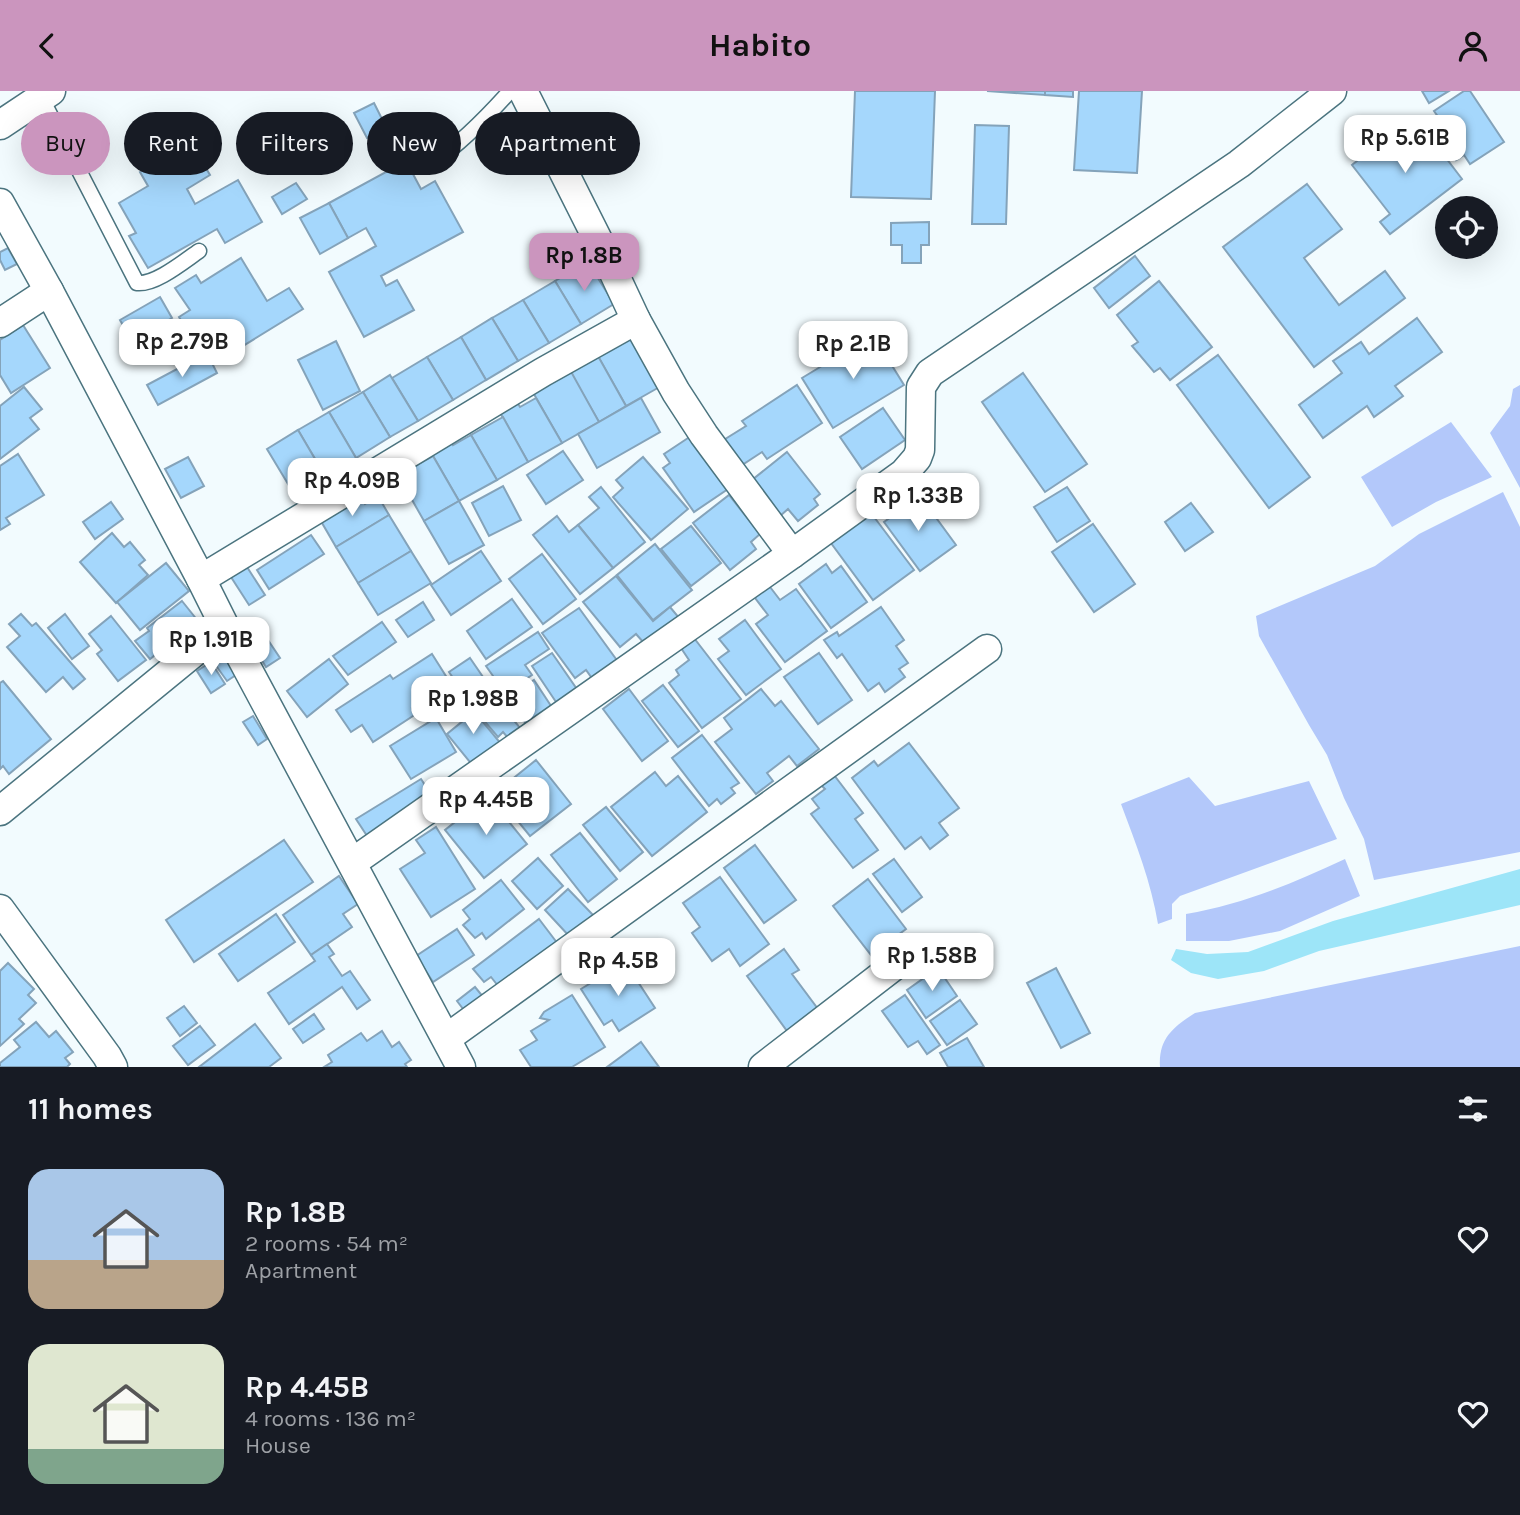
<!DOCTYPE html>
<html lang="en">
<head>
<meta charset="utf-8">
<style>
	:root { --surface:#171b24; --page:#20242c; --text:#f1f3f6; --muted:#9ea1a6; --accent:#cb95be }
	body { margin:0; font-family:Karla,sans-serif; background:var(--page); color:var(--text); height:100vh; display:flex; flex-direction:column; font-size:26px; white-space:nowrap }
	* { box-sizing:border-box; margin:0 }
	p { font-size:23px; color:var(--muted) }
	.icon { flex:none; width:38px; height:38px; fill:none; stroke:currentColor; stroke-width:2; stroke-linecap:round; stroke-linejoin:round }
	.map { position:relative; height:976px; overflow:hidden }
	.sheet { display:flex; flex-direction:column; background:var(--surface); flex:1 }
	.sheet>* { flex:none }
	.banner { position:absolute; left:21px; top:21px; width:700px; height:63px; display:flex; gap:14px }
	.controls { position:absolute; left:1435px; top:105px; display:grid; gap:14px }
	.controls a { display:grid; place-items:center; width:63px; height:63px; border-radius:50%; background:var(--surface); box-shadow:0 7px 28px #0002; font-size:35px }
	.price { position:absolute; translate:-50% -60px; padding:0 16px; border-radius:14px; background:#fff; color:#222; font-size:23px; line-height:46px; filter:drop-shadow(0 2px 4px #0008) }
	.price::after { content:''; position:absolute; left:50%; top:42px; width:21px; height:16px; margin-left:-10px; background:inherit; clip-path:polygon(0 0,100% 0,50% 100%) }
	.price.on { background:var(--accent); color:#111 }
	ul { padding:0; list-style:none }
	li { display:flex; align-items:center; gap:21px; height:175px; padding:0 28px }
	li span { display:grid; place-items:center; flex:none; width:196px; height:140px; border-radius:21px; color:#555 }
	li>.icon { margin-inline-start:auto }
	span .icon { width:84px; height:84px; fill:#fffc; stroke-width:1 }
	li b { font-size:30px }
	h2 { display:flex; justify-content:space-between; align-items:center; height:84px; padding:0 28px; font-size:30px }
	.chip { padding:0 24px; border-radius:32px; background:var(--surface); box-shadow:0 7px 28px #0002; font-size:24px; line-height:63px }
	.chip.on { background:var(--accent); color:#111 }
	header { display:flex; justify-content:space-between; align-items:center; height:91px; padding:0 28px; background:var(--accent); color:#111; font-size:32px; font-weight:700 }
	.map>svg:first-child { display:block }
	.green { fill:#9de5f8 }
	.water { fill:#b3c8fa }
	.building { fill:#a5d7fc; stroke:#84a3ba; stroke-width:2 }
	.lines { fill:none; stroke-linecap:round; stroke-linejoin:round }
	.lane-casing { stroke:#4b747f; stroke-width:17 }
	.street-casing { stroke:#4b747f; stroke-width:31 }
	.lane { stroke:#fff; stroke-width:14 }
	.street { stroke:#fff; stroke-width:28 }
</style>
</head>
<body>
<header><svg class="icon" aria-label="back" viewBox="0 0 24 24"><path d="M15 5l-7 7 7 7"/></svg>Habito<svg class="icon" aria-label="person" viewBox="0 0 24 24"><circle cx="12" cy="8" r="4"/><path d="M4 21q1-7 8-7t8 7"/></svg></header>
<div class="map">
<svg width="1520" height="976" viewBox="0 0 1520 976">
	<rect width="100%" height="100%" fill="#f2fbfe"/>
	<path class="green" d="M1520 778V814L1319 860 1264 880 1218 888 1191 882 1171 869 1176 858 1207 863 1248 861 1333 830Z"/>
	<g class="water">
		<path d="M1520 294V397L1490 342 1510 315 1513 298Z"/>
		<path d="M1451 331 1492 386 1436 411 1392 436 1361 386Z"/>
		<path d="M1503 401 1520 436V761L1374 789 1364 748 1344 707 1327 664 1309 634 1259 545 1256 525 1375 475 1419 443Z"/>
		<path d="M1189 686 1215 715 1309 690 1337 748 1180 805 1172 813V828L1158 833C1151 791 1136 753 1121 713Z"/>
		<path d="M1345 768 1360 805 1280 840 1229 850H1186V823C1243 813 1294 792 1345 768Z"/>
		<path d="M1520 855V976H1160C1158 948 1173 936 1195 922Z"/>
	</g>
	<g class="building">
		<path d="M855 0H935L931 108 851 106Z"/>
		<path d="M987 0H1045V4Z"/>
		<path d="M1045 0H1073V6L1045 4Z"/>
		<path d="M1079 0H1142L1137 82 1074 79Z"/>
		<path d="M1422 0H1449L1429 12Z"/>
		<path d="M1464 0H1470L1504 51 1470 73 1464 64 1456 69 1448 56 1456 51 1434 20Z"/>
		<path d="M374 12 387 38 367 47 354 22Z"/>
		<path d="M975 34 1009 35 1006 133H972Z"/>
		<path d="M1401 36 1417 56 1430 46 1462 88 1390 143 1380 131 1390 123 1352 74 1368 61 1364 56 1388 37 1392 42Z"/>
		<path d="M191 52 210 84 187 98 195 113 238 89 262 131 225 152 217 138 148 177 129 145 136 142 119 112 148 95 140 81Z"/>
		<path d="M406 70 421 98 435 90 463 141 381 185 386 195 397 189 414 219 364 246 329 181 376 155 366 137 348 147 329 112Z"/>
		<path d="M296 92 307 108 282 123 272 106Z"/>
		<path d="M1307 93 1342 138 1304 167 1339 214 1385 180 1405 207 1314 276 1223 156Z"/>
		<path d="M329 112 348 147 320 163 300 127Z"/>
		<path d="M929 131V154H921V172H902V154H891V132Z"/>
		<path d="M8 157 17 173 5 179 0 169V161Z"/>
		<path d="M1135 165 1150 185 1109 217 1094 197Z"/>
		<path d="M241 167 267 210 289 197 303 218 217 271 207 255 200 259 197 255 179 266 164 242 182 231 179 226 190 219 175 197 196 184 201 192Z"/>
		<path d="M588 171 614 213 581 233 555 190Z"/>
		<path d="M555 190 581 233 549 252 523 209Z"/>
		<path d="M1159 190 1212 256 1170 289 1160 277 1154 281 1132 255 1138 251 1117 224Z"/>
		<path d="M160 206 172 227 132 250 120 229Z"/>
		<path d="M523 209 549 252 518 270 492 227Z"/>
		<path d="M492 227 518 270 486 289 461 246Z"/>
		<path d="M1417 227 1442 261 1395 295 1403 305 1374 326 1367 315 1323 347 1299 314 1342 282 1333 270 1361 251 1369 263Z"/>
		<path d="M23 234 50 277 11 302 0 284V249Z"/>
		<path d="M632 240 663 294 626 315 595 260Z"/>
		<path d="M873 244 904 294 833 337 802 287Z"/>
		<path d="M461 246 486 289 453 309 427 266Z"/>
		<path d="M336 250 360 300 323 319 298 269Z"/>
		<path d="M207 262 217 282 158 314 147 294Z"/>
		<path d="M1218 264 1310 386 1269 417 1177 294Z"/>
		<path d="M598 265 626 315 599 331 570 281Z"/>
		<path d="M427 266 453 309 418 330 392 287Z"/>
		<path d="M569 277 599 331 562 352 531 298Z"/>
		<path d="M1023 282 1087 373 1045 401 982 311Z"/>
		<path d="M390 284 418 330 390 346 363 301Z"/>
		<path d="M797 294 822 332 767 368 762 361 739 376 722 350 746 335 742 330Z"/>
		<path d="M24 296 42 318 30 327 39 338 0 368V315Z"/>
		<path d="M363 301 390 346 356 367 329 321Z"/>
		<path d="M536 307 562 352 528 371 498 318 515 308 520 316Z"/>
		<path d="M641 307 660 341 597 377 578 343Z"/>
		<path d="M883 317 905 349 862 378 840 346Z"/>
		<path d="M329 321 356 367 325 385 298 339Z"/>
		<path d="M503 326 528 371 497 389 471 344Z"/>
		<path d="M298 339 325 385 303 398 300 393 291 398 267 358Z"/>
		<path d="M694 343 731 396 694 421 663 377 670 372 664 363Z"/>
		<path d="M471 344 497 389 459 410 429 358 449 346 453 354Z"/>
		<path d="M563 360 583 389 546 413 527 384Z"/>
		<path d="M787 361 820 403 814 408 818 414 798 430 788 418 780 425 752 389Z"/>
		<path d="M18 363 44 404 6 427 10 433 0 439V375Z"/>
		<path d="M433 365 459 410 424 430 398 384Z"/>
		<path d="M188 366 204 395 181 407 165 378Z"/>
		<path d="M643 366 688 418 651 449 613 406 623 397 616 389Z"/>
		<path d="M503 395 521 429 489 445 472 412Z"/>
		<path d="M601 396 645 451 613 477 578 434 599 417 589 406Z"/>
		<path d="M1067 396 1090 430 1057 451 1034 416Z"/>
		<path d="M358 402 365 413 378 405 389 424 336 456 318 425Z"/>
		<path d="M729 404 760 443 751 451 756 458 730 479 693 432Z"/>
		<path d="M902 405 914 421 926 413 956 454 920 480 884 431 891 426 885 418Z"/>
		<path d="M459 410 484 454 449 473 424 430Z"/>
		<path d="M111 411 123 428 95 448 83 431Z"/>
		<path d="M1191 412 1213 441 1185 460 1165 431Z"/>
		<path d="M868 418 914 479 873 509 828 448Z"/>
		<path d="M389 424 411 460 358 492 336 456Z"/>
		<path d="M557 425 569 441 578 434 613 477 580 503 533 444Z"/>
		<path d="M1093 433 1135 493 1094 521 1052 461Z"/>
		<path d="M691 435 721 472 691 495 661 458Z"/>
		<path d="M112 442 124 456 130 451 145 469 139 474 148 484 116 512 80 471Z"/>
		<path d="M311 444 324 463 269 498 257 479Z"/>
		<path d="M655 453 692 499 653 529 617 484Z"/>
		<path d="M411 460 431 492 378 524 358 492Z"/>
		<path d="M481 460 501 490 451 524 431 494Z"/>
		<path d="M542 463 576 508 543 533 509 488Z"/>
		<path d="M166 472 189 500 140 539 117 511Z"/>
		<path d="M826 473 832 482 841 475 867 511 831 537 799 493Z"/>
		<path d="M247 476 265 504 249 514 231 486Z"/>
		<path d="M616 485 653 530 670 516 685 534 652 561 636 543 620 556 583 511Z"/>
		<path d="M767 492 780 509 796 498 827 540 785 571 756 533 768 524 752 503Z"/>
		<path d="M512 508 532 536 486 568 467 540Z"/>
		<path d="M182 510 198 530 150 568 135 550 149 540 147 537Z"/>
		<path d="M423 511 434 529 408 546 396 529Z"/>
		<path d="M881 516 904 549 896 555 908 572 899 578 905 586 885 601 879 592 868 600 842 563 837 567 824 549 837 541 839 545Z"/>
		<path d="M579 517 624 579 599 597 586 579 575 587 542 542Z"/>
		<path d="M21 523 32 535 36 532 85 588 73 598 63 586 46 601 7 556 20 545 9 533Z"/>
		<path d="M65 523 89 555 72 568 48 537Z"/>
		<path d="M111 525 146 569 118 590 97 563 102 559 89 543Z"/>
		<path d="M745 529 781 578 746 604 718 568 729 560 719 548Z"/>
		<path d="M382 531 396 551 348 584 333 565Z"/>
		<path d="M538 541 549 558 525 574 532 584 505 602 486 575Z"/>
		<path d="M266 546 280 567 266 576 253 555Z"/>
		<path d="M694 547 741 608 702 637 669 592 679 584 676 579 689 569 681 557Z"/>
		<path d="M225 560 239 582 227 590 212 569Z"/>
		<path d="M552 562 581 604 560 617 532 575Z"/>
		<path d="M819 562 852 609 818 633 784 586Z"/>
		<path d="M432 563 456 601 433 616 427 607 412 617 416 623 373 651 362 634 351 641 336 619 390 584 393 588Z"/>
		<path d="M470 567 483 586 462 600 449 581Z"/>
		<path d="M329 568 348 593 307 626 287 600Z"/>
		<path d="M211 571 225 593 211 602 197 580Z"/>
		<path d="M534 589 555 621 529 638 509 606Z"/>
		<path d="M3 590 51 648 9 683 3 675 0 678V592Z"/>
		<path d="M663 594 699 640 678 656 642 610Z"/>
		<path d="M486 596 521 638 509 648 503 641 498 646 468 611Z"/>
		<path d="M629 598 668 650 642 670 603 618Z"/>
		<path d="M761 598 775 615 781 610 819 658 797 675 789 665 767 682 773 690 756 703 715 651 732 638 724 627Z"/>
		<path d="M464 608 502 654 474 676 447 643 464 629 453 616Z"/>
		<path d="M253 625 267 648 258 654 243 631Z"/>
		<path d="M436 627 456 661 411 688 390 655Z"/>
		<path d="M702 644 739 692 731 697 735 702 721 713 717 708 709 715 672 667Z"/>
		<path d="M909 652 959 717 939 732 948 744 930 758 921 746 905 758 852 687 874 670 878 675Z"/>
		<path d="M536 669 571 713 530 745 495 702Z"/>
		<path d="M655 681 666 695 678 685 707 721 652 765 611 716Z"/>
		<path d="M834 684 863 722 855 728 878 759 853 777 811 723 819 717 812 708 825 698 821 694Z"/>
		<path d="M421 688 436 711 371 751 356 728Z"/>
		<path d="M488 705 527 753 484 787 445 739Z"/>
		<path d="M606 716 643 761 620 780 583 734Z"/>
		<path d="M436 736 475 798 431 826 400 778 425 762 416 749Z"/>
		<path d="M580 742 617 788 588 811 551 764Z"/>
		<path d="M284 749 313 791 194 871 166 829Z"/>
		<path d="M755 754 796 809 764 832 724 777Z"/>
		<path d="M538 767 563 795 537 818 512 790Z"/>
		<path d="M894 768 922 806 902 821 873 783Z"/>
		<path d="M339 785 358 813 343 823 352 836 311 864 283 824Z"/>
		<path d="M720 786 769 853 740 875 729 858 712 870 692 842 700 836 683 812Z"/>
		<path d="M868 788 906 838 871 864 833 815Z"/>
		<path d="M501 789 524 818 486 848 482 842 475 847 463 834 470 828 463 819Z"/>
		<path d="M568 798 593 824 570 846 545 819Z"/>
		<path d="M276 823 295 851 238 890 219 863Z"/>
		<path d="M539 828 561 857 503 901 491 886 484 891 473 878Z"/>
		<path d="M457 838 474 864 433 891 416 865Z"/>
		<path d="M327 853 334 863 329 866 342 885 350 880 370 909 357 918 342 896 289 933 268 902 315 870 311 864Z"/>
		<path d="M784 858 799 879 792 883 818 918 787 940 747 885Z"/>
		<path d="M625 871 655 917 619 940 612 929 604 934 581 898Z"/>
		<path d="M8 872 34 898 28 904 36 912 19 928 24 933 0 955V880Z"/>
		<path d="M938 877 957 905 926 927 907 899Z"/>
		<path d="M1056 877 1090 942 1061 957 1027 892Z"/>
		<path d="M475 896 489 913 470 927 457 910Z"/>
		<path d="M572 904 605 956 572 976H531L520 959 537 949 531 940 549 929 540 927 544 921Z"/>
		<path d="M905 904 940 954 927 963 918 950 908 956 882 920Z"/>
		<path d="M960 909 977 933 947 954 930 930Z"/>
		<path d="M184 915 197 932 180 945 167 927Z"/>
		<path d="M314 923 324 938 303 952 293 938Z"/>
		<path d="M36 931 49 946 56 940 73 961 65 967 70 973 67 976H0V972L20 956 14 949Z"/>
		<path d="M255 933 281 967 269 976H199Z"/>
		<path d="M200 935 215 954 188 974 173 955Z"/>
		<path d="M382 940 392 956 399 951 411 969 405 973 407 976H324L332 971 328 964 361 942 367 950Z"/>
		<path d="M967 947 984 976H948L940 962Z"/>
		<path d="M641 951 659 976H607Z"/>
	</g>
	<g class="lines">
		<defs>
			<g id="lane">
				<path d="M41 6 137 192C155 194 183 171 199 160"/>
				<path d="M433 72C462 51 486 27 510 0"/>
			</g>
			<g id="street">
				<path d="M523 0 606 165 636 229 676 301 704 344 792 463"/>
				<path d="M0 34 51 0"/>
				<path d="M0 112 49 200 201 488 225 536 461 976"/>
				<path d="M0 232 49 200"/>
				<path d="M201 488 543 281 636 229"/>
				<path d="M0 720 225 536"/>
				<path d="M353 771 792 463 904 382 917 367 920 359 921 296 930 282 1239 73 1332 0"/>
				<path d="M0 818 107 965 113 976"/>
				<path d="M447 947 987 558"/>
				<path d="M763 976 911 862"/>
			</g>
		</defs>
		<use href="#lane" class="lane-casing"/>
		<use href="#street" class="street-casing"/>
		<use href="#lane" class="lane"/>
		<use href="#street" class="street"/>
	</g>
</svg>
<div class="controls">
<a><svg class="icon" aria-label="locate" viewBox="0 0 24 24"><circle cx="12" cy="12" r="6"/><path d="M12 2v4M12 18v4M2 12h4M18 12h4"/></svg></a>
</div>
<b class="price" style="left:1405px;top:84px">Rp 5.61B</b>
<b class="price on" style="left:584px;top:202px">Rp 1.8B</b>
<b class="price" style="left:182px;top:288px">Rp 2.79B</b>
<b class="price" style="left:853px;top:290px">Rp 2.1B</b>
<b class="price" style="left:352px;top:427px">Rp 4.09B</b>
<b class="price" style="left:918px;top:442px">Rp 1.33B</b>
<b class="price" style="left:211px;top:586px">Rp 1.91B</b>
<b class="price" style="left:473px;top:645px">Rp 1.98B</b>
<b class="price" style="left:486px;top:746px">Rp 4.45B</b>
<b class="price" style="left:932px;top:902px">Rp 1.58B</b>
<b class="price" style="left:618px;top:907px">Rp 4.5B</b>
<div class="banner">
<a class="chip on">Buy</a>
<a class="chip">Rent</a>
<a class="chip">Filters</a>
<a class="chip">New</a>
<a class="chip">Apartment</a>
</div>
</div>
<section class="sheet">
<h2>11 homes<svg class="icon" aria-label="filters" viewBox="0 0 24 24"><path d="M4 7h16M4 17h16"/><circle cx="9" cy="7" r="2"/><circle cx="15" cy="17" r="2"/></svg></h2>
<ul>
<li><span style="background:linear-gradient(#a9c7e8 65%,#b9a48a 0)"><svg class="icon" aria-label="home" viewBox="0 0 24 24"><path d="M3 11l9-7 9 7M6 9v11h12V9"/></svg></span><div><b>Rp 1.8B</b><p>2 rooms · 54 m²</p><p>Apartment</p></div><svg class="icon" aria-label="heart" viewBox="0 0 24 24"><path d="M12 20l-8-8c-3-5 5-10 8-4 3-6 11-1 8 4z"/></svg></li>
<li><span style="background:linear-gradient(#dfe7d0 75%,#7fa58c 0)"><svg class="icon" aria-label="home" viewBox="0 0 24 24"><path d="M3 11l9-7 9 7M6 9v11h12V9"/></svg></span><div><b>Rp 4.45B</b><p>4 rooms · 136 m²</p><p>House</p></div><svg class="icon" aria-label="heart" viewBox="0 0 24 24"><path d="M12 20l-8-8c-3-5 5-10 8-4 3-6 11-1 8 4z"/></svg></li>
</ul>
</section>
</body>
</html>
